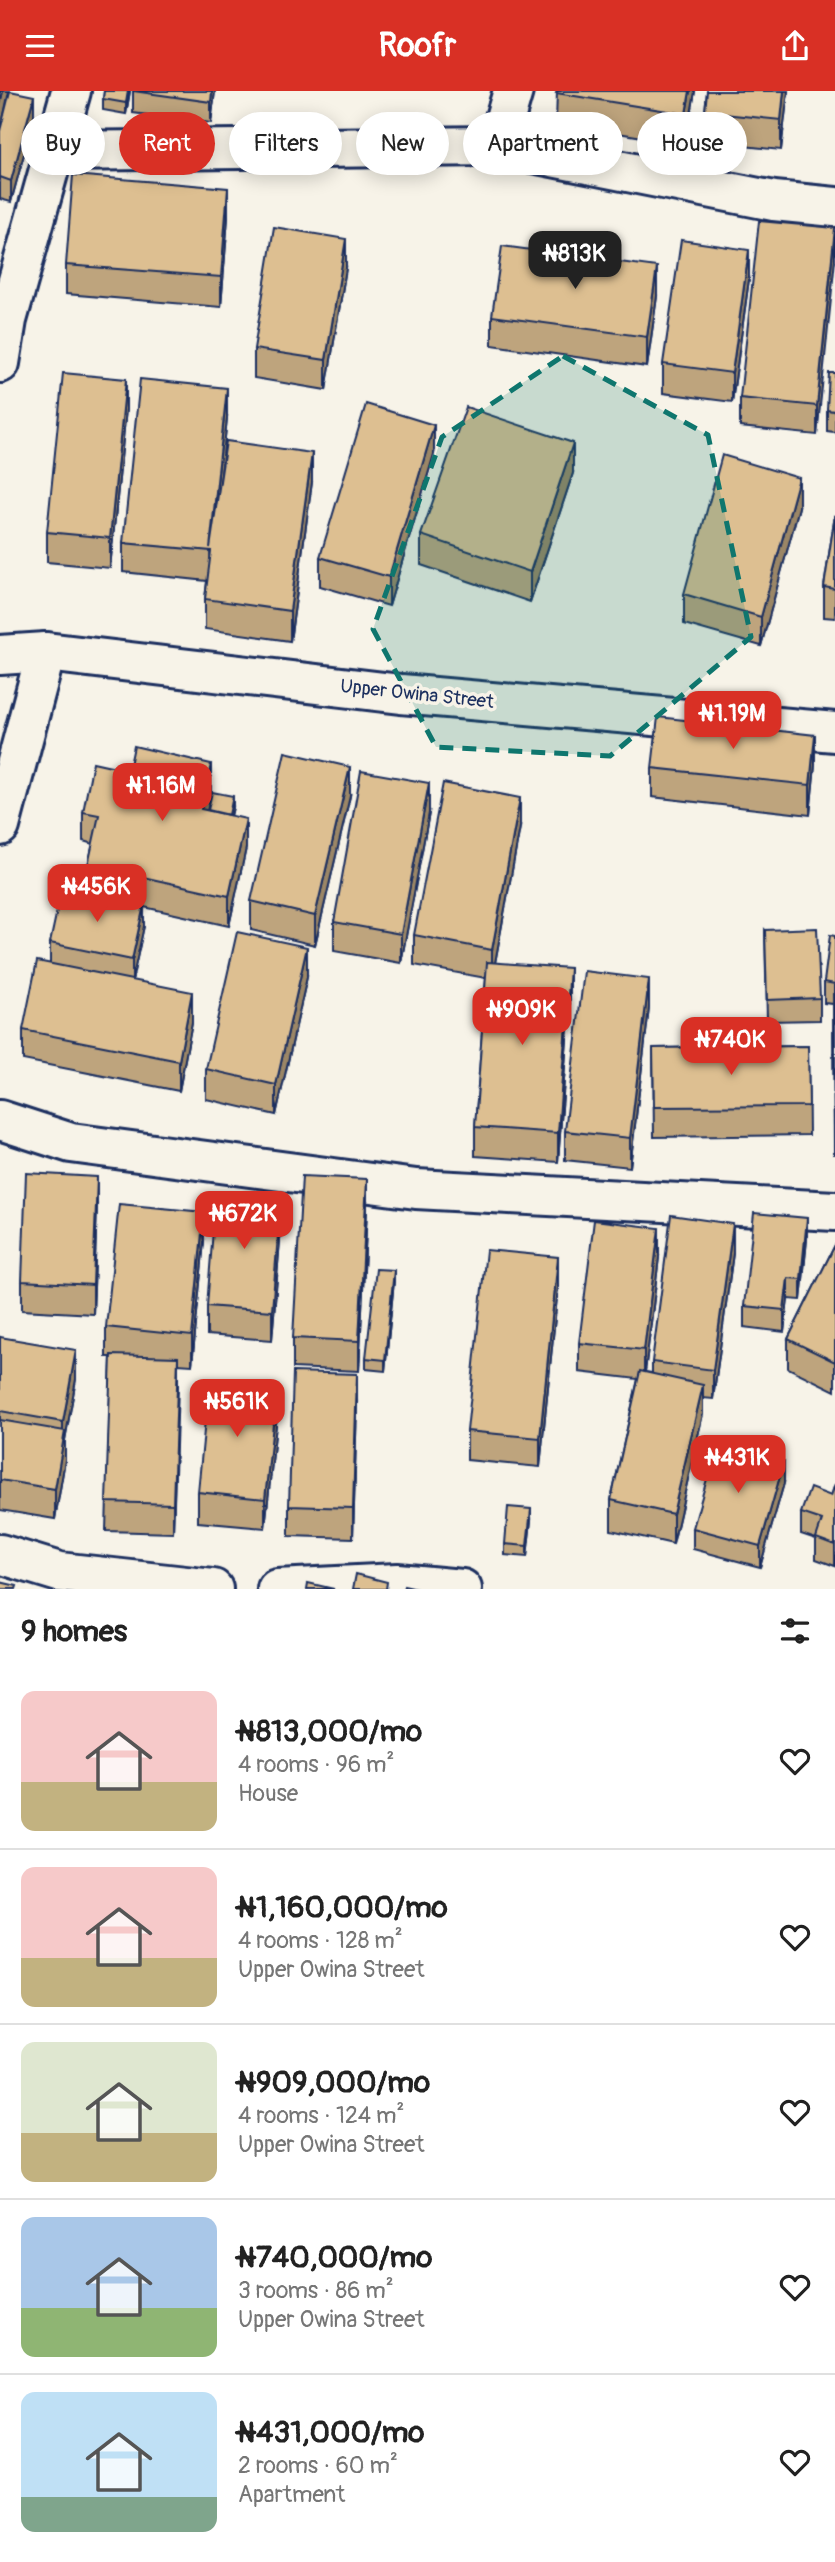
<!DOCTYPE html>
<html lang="en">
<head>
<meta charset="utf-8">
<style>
	:root { --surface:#fff; --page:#f6f6f6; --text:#222; --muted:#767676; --line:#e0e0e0; --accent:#d93025 }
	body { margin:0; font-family:Pangolin,sans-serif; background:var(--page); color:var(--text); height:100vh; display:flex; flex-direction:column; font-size:26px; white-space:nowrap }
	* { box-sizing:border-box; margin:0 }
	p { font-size:23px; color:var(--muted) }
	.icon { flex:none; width:38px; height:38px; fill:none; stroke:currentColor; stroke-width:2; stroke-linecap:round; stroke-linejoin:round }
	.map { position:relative; height:1498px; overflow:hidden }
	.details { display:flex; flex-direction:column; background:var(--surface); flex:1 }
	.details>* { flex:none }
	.guide { position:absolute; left:21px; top:21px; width:794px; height:63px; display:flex; gap:14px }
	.price { position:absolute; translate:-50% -60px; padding:0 16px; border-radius:14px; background:var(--accent); color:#fff; font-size:23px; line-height:46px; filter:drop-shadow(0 2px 4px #0008) }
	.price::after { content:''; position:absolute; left:50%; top:42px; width:21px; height:16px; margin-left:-10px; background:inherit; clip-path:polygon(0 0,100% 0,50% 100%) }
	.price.current { background:#222; color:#fff }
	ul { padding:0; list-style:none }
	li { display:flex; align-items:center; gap:21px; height:175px; padding:0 21px }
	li+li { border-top:2px solid var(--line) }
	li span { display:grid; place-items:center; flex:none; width:196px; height:140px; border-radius:14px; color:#555 }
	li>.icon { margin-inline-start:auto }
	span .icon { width:84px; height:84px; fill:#fffc; stroke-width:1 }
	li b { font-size:30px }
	h2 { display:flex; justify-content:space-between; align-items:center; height:84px; padding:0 21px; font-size:30px }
	.chip { padding:0 24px; border-radius:32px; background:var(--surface); box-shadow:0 4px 18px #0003; font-size:24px; line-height:63px }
	.chip.current { background:var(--accent); color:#fff }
	header { display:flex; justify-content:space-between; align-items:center; height:91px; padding:0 21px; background:var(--accent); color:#fff; font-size:32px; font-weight:800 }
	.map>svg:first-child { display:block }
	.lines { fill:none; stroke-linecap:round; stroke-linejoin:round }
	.minor-casing { stroke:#1b2f5e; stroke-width:44 }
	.minor { stroke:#f7f3e8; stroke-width:38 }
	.wall { fill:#bea47d; stroke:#1b2f5e; stroke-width:2 }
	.shaded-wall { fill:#9b8666; stroke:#1b2f5e; stroke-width:2 }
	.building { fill:#ddbf91; stroke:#1b2f5e; stroke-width:2 }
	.marked { fill:#0f766e; fill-opacity:0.2; stroke:#0f766e; stroke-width:5; stroke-dasharray:14 9; stroke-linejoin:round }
	.labels { text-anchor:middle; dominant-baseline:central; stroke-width:7; stroke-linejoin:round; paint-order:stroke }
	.street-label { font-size:19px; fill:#1b2f5e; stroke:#f7f3e8 }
</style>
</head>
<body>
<header><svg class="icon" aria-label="menu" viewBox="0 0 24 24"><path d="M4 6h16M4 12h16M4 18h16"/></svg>Roofr<svg class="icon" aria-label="share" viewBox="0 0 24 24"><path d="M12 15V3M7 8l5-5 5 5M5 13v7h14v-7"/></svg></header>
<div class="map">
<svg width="835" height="1498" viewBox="0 0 835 1498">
	<rect width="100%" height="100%" fill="#f7f3e8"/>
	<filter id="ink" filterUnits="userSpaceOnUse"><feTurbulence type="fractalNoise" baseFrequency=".0143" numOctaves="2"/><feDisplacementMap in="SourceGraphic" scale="14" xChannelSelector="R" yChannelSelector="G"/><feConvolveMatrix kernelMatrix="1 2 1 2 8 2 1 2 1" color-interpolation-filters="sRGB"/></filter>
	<g filter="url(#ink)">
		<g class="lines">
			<defs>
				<g id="minor">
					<path d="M497 55 513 0"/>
					<path d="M55 60 497 55 774 110 835 116"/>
					<path d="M0 272 7 229 71 0"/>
					<path d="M0 564 46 561 401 603 835 641"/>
					<path d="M0 735 46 561"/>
					<path d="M0 1029 71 1052 416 1098 835 1120"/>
					<path d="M0 1463 59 1481 213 1498"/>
					<path d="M277 1498 397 1492 462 1498"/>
				</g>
			</defs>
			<use href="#minor" class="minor-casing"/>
			<use href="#minor" class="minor"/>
		</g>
		<g class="wall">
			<path d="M0 0H9L4 24 34 26 11 111 0 108Z"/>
			<path d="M104 0H130L126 23 103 19V8Z"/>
			<path d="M133 0H215L211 32 133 22Z"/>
			<path d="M557 0H695L686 53 556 32Z"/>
			<path d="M707 0H788L781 59 705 51V21Z"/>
			<path d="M228 126 221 216 66 203V174Z"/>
			<path d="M835 137 817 344 740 336V307Z"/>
			<path d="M346 177 326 299 254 287V258Z"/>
			<path d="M749 188 732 311 663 302V273Z"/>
			<path d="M657 205 647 276 492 254V225Z"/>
			<path d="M835 282V341L827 340V319Z"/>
			<path d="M126 318 110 477 47 471V441Z"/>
			<path d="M227 327 220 395 312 391 290 550 205 538V508L207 490 123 481V452Z"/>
			<path d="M434 363 389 515 320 495V466Z"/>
			<path d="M573 382 530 511 421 474V444Z"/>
			<path d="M799 416 761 555 684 533V503Z"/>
			<path d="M835 424V527L824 526V496Z"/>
			<path d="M815 673 810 724 652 706V677Z"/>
			<path d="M211 702 207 719 233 716 231 724 246 757 229 835 144 816V835L132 889 192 931 179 1000 23 969V939L50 873V852L88 802V774L93 753 83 750V721Z"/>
			<path d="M350 705 315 854 251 839V810Z"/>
			<path d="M429 722 401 872 334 860V831Z"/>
			<path d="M520 736 495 872 570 907 558 1071 475 1065V1036L486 887 414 874V844Z"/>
			<path d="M765 839 820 907V929L767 930Z"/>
			<path d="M835 845V1063H834L833 913 824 912V891Z"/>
			<path d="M307 886 276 1024 206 1008V978Z"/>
			<path d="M649 917 630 1076 565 1069V1040Z"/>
			<path d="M808 955 809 1044 654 1046 653 957Z"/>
			<path d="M97 1115 93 1223 22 1219V1190Z"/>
			<path d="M367 1118 359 1280 293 1277V1247Z"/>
			<path d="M281 1136 272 1249 207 1244V1215Z"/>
			<path d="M807 1148 801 1209 788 1208 784 1241 744 1236V1215Z"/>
			<path d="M204 1150 192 1274 178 1273 173 1442 106 1440 111 1266H106V1236Z"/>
			<path d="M835 1154V1300L788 1277V1248Z"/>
			<path d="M733 1162 713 1308 703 1307V1323L673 1453 611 1439V1409L638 1288 579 1281V1252L659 1166 645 1281 652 1282V1271Z"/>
			<path d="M394 1190 385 1280 366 1278V1267Z"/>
			<path d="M558 1196 540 1376 467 1369V1340Z"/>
			<path d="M0 1246 76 1288 65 1349V1369L55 1428 0 1419Z"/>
			<path d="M357 1313 353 1447 289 1445V1415Z"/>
			<path d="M277 1324 265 1437 198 1431V1401Z"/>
			<path d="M784 1392 760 1476 693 1458V1437Z"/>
			<path d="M835 1393V1475L816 1468V1448L801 1443V1422L831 1405Z"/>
			<path d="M531 1429 527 1466 505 1464V1453Z"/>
		</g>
		<g class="shaded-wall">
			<path d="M3 0H9L0 43V13Z"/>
			<path d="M128 0H130L126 23V12Z"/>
			<path d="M212 0H215L211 32V11Z"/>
			<path d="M690 0H695L686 53V23Z"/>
			<path d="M784 0H788L781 59V29Z"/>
			<path d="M34 5V26L11 111V90Z"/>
			<path d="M228 97V126L221 216V186Z"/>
			<path d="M835 140V169L817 344V315Z"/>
			<path d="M346 148V177L326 299V269Z"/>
			<path d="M749 159V188L732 311V282Z"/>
			<path d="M657 176V205L647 276V246Z"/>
			<path d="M126 288V318L110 477V447Z"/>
			<path d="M227 297V327L211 479 210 460Z"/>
			<path d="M434 334V363L389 515V486Z"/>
			<path d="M573 352V382L530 511V481Z"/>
			<path d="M312 362V391L290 550V520Z"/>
			<path d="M799 387V416L761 555V526Z"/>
			<path d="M815 644V673L810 724V694Z"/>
			<path d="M211 673V702L201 747V718Z"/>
			<path d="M350 676V705L315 854V825Z"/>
			<path d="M429 692V722L401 872V843Z"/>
			<path d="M233 705V716L227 745V734Z"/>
			<path d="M520 707V736L492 888V859Z"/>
			<path d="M246 728V757L229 835V805Z"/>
			<path d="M144 814V835L132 890V869Z"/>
			<path d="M307 856V886L276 1024V994Z"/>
			<path d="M570 877V907L558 1071V1042Z"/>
			<path d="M649 888V917L630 1076V1047Z"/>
			<path d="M192 901V931L179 1000V970Z"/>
			<path d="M97 1086V1115L93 1223V1194Z"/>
			<path d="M367 1088V1118L359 1280V1250Z"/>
			<path d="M281 1106V1136L272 1249V1220Z"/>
			<path d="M204 1121V1150L192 1274V1245Z"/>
			<path d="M807 1127V1148L801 1209V1188Z"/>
			<path d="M733 1133V1162L713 1308V1279Z"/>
			<path d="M659 1137V1166L644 1289V1259Z"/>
			<path d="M558 1166V1196L540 1376V1347Z"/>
			<path d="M394 1179V1190L385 1280V1269Z"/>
			<path d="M788 1187V1208L784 1241V1219Z"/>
			<path d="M76 1259V1288L65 1349V1369L55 1428V1398L63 1350V1331Z"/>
			<path d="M178 1266V1296L173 1442V1413Z"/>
			<path d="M357 1283V1313L353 1447V1417Z"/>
			<path d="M703 1294V1323L673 1453V1423Z"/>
			<path d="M277 1295V1324L265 1437V1408Z"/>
			<path d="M784 1371V1392L760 1476V1455Z"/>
			<path d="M531 1418V1429L527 1466V1455Z"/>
		</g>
		<g class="building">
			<path d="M0 0H3L0 13Z"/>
			<path d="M10 0 34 5 11 90 0 86V40Z"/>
			<path d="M104 0H128L126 12 103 8Z"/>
			<path d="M133 0H212L211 11Z"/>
			<path d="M557 0H690L686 23 556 2Z"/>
			<path d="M707 0H784L781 29 705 21Z"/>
			<path d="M73 84 228 97 221 186 66 174Z"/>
			<path d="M759 130 835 137 817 315 740 307Z"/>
			<path d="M274 136 346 148 326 269 254 258Z"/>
			<path d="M681 149 749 159 732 282 663 273Z"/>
			<path d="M502 155 657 176 647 246 492 225Z"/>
			<path d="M63 282 126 288 110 447 47 441Z"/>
			<path d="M829 282H835V320L827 319Z"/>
			<path d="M140 288 227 297 210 457 226 350 312 362 290 520 205 508 211 460 123 452Z"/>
			<path d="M366 313 434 334 389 486 320 466Z"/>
			<path d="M466 316 573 352 530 481 421 444Z"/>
			<path d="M722 364 799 387 761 526 684 503Z"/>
			<path d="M835 424V498L824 496Z"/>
			<path d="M658 626 815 644 810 694 652 677Z"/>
			<path d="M134 655 211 673 201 718 246 728 229 805 88 774 99 724 83 721 93 671 129 679Z"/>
			<path d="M285 661 350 676 315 825 251 810Z"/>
			<path d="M361 680 429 692 401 843 334 831Z"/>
			<path d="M443 692 520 707 492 859 414 844Z"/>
			<path d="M212 701 233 705 229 724 208 719Z"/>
			<path d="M62 796 144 814 132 869 50 852Z"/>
			<path d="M817 837 820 907 767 909 765 839Z"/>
			<path d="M237 841 307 856 276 994 206 978Z"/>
			<path d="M830 844 835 845V893L824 891Z"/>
			<path d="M37 870 192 901 179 970 23 939Z"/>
			<path d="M487 871 570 877 558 1042 475 1036Z"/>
			<path d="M584 880 649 888 630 1047 565 1040Z"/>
			<path d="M833 903H835V1033H834Z"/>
			<path d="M808 955 809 1015 654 1016 653 957Z"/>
			<path d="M26 1082 97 1086 93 1194 22 1190Z"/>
			<path d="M302 1085 367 1088 359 1250 293 1247Z"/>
			<path d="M216 1101 281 1106 272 1220 207 1215Z"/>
			<path d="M119 1113 204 1121 192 1245 106 1236Z"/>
			<path d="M754 1122 807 1127 801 1188 788 1187 784 1219 744 1215Z"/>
			<path d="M671 1124 733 1133 713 1279 652 1271Z"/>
			<path d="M594 1129 659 1137 644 1259 579 1252Z"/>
			<path d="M835 1154V1271L788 1248Z"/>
			<path d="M486 1159 558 1166 540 1347 467 1340Z"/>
			<path d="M376 1178 394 1179 385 1269 366 1267Z"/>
			<path d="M0 1246 76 1259 63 1331 0 1320Z"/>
			<path d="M111 1264 178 1266 173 1413 106 1411Z"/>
			<path d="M640 1280 703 1294 673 1423 611 1409Z"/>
			<path d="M293 1281 357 1283 353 1417 289 1415Z"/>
			<path d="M209 1288 277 1295 265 1408 198 1401Z"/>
			<path d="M0 1329 65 1340 55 1398 0 1389Z"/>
			<path d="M717 1353 784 1371 760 1455 693 1437Z"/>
			<path d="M835 1393V1454L816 1447 822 1429 801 1422 810 1397 831 1405Z"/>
			<path d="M508 1416 531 1418 527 1455 505 1453Z"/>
			<path d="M356 1483 387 1491 386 1498H353Z"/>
			<path d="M0 1491 17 1495 16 1498H0Z"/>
			<path d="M308 1492 334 1498H307Z"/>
			<path d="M404 1495 417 1498H403Z"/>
		</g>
	</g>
	<path class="marked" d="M563 265 708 344 751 546 610 665 436 656 373 538 442 346Z"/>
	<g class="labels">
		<g class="street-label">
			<text transform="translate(417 603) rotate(6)">Upper Owina Street</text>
		</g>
	</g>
</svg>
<b class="price current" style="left:575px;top:200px">₦813K</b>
<b class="price" style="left:733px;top:660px">₦1.19M</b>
<b class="price" style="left:162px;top:732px">₦1.16M</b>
<b class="price" style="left:97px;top:833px">₦456K</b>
<b class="price" style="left:522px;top:956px">₦909K</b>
<b class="price" style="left:731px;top:986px">₦740K</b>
<b class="price" style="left:244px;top:1160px">₦672K</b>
<b class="price" style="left:237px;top:1348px">₦561K</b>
<b class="price" style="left:738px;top:1404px">₦431K</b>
<div class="guide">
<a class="chip">Buy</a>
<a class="chip current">Rent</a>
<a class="chip">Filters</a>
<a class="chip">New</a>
<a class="chip">Apartment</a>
<a class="chip">House</a>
</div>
</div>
<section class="details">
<h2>9 homes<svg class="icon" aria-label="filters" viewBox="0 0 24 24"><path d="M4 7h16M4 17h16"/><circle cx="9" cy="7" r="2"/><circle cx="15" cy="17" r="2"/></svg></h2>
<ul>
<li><span style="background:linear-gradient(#f6c9c9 65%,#c2b280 0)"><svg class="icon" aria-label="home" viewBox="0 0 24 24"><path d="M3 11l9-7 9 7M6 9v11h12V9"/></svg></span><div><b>₦813,000/mo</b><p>4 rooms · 96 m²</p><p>House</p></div><svg class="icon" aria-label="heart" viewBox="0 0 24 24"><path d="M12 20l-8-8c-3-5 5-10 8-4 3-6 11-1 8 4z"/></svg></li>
<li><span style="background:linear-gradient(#f6c9c9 65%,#c2b280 0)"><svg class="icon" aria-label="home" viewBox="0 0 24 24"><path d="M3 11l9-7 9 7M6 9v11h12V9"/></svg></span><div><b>₦1,160,000/mo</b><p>4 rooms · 128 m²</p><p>Upper Owina Street</p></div><svg class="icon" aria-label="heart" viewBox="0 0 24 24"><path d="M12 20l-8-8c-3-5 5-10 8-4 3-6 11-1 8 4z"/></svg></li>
<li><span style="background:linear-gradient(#dfe7d0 65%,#c2b280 0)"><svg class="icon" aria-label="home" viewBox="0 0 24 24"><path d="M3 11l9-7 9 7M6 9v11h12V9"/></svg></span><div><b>₦909,000/mo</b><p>4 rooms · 124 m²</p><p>Upper Owina Street</p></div><svg class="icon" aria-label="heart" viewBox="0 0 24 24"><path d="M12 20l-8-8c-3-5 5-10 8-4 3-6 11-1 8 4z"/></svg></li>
<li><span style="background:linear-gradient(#a9c7e8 65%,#8fb573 0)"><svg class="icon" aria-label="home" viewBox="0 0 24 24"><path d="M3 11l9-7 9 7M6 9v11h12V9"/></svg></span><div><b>₦740,000/mo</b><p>3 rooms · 86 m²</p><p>Upper Owina Street</p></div><svg class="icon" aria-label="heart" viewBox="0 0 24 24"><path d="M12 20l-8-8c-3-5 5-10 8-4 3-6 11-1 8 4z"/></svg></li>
<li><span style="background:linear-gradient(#bfe0f5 75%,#7fa58c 0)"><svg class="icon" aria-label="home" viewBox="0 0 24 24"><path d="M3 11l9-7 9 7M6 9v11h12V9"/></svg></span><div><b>₦431,000/mo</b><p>2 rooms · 60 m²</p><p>Apartment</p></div><svg class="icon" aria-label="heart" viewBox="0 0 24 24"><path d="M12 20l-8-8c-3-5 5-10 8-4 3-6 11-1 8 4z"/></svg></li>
</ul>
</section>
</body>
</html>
